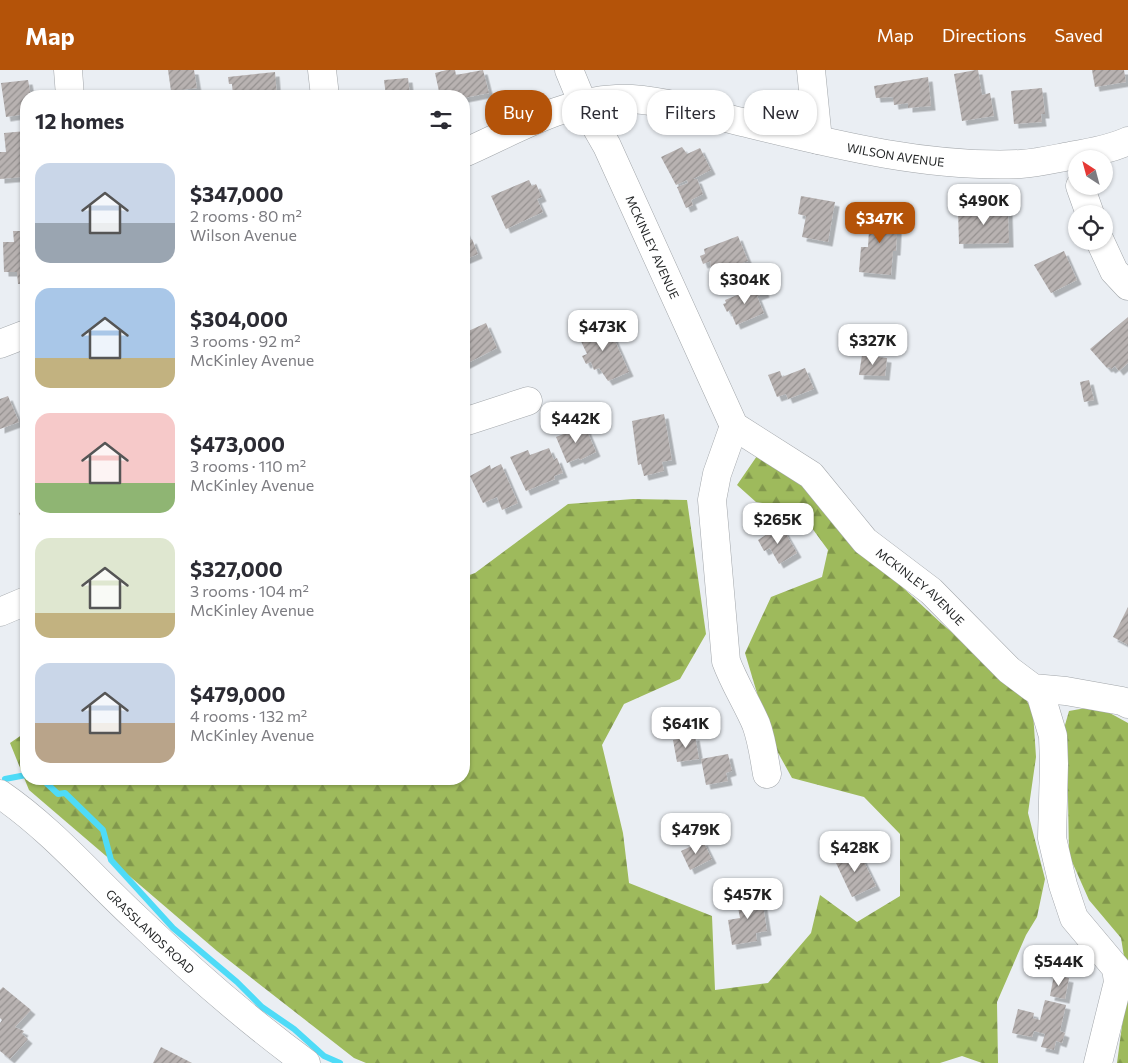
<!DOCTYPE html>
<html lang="en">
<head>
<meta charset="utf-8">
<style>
	:root { --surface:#fff; --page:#f2f2f3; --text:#2b2b33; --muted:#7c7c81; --accent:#b45309 }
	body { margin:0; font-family:Commissioner,sans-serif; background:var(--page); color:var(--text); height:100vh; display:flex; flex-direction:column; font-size:19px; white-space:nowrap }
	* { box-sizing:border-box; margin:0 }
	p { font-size:16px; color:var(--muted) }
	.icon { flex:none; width:28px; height:28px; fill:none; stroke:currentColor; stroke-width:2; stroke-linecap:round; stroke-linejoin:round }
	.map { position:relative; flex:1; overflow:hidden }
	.details { position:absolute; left:20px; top:20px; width:450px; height:695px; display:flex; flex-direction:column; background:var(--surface); border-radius:20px; box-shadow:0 1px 4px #0004 }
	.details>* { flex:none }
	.banner { position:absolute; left:485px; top:20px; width:475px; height:45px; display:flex; gap:10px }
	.needle { width:32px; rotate:324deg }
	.tools { position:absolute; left:1068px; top:80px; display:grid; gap:10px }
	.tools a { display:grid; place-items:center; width:45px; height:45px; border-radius:50%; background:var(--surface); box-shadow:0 1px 4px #0004; font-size:25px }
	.price { position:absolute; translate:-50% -42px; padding:0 11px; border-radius:10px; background:#fff; color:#222; font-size:16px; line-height:32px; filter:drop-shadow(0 1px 2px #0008) }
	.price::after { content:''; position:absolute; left:50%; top:30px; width:15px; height:11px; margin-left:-8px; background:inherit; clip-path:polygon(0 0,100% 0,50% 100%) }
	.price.active { background:var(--accent); color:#fff }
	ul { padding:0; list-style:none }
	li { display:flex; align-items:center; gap:15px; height:125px; padding:0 15px }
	li span { display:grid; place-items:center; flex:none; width:140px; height:100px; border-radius:15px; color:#555 }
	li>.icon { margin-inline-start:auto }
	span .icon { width:60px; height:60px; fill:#fffc; stroke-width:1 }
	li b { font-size:21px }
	h2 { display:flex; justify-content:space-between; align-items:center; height:60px; padding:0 15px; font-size:21px }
	.tag { padding:0 18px; border-radius:20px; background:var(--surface); box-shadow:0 1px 4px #0004; font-size:18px; line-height:45px }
	.tag.active { background:var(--accent); color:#fff }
	header { display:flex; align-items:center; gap:30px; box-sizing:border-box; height:70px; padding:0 25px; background:var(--accent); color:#fff }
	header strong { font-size:24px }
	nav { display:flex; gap:28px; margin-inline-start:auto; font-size:18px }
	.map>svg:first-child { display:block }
	.forest { fill:url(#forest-firs) }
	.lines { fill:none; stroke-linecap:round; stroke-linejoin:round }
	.stream { stroke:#4edbf7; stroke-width:6 }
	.building { fill:url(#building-hatch); filter:url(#shadow) }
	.minor-casing { stroke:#a2a6aa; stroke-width:29 }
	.major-casing { stroke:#a2a6aa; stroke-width:29 }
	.minor { stroke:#fff; stroke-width:28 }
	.major { stroke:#fff; stroke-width:28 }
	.labels { text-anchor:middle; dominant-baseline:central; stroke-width:5; stroke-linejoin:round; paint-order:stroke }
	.street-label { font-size:12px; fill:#262829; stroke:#fff }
</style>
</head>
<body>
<header>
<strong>Map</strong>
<nav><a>Map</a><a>Directions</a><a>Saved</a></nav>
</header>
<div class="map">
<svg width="1128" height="993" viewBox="0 0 1128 993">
	<defs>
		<pattern id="forest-firs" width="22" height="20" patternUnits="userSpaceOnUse" patternTransform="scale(1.25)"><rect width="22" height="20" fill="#9eba5c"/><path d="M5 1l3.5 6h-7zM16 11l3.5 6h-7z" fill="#81974c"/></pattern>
		<pattern id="building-hatch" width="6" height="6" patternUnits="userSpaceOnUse" patternTransform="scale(1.25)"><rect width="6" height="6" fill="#b8b2b1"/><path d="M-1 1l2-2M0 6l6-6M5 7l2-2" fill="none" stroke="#959190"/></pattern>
		<filter id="shadow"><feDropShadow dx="4.5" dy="4.5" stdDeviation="0" flood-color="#0004"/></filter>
	</defs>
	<rect width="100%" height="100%" fill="#eaeef3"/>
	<g class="forest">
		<path d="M757 386 808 417 840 459 942 554 1019 617 1033 642 1036 687 1028 743 1045 809 1037 847 1026 865 997 932 998 993H982L962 986 940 993H366L354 988 217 881 29 720 10 673 26 662V709H464V507L475 503 568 434 633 429 687 430 706 564 680 609 624 634 602 675 623 763 629 813 712 846 715 920 768 913 811 863 820 825 857 852 900 826V764L864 727 792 708 771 670 745 583 771 527 822 507 828 480 798 439 756 432 737 415Z"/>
		<path d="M1097 636 1128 653V993H1117L1128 911 1121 868 1089 830 1069 785 1068 727 1063 662 1069 641Z"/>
	</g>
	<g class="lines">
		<g class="stream">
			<path d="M5 709 26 705"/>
			<path d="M42 709 58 724 65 723 103 760 111 790 173 858 237 912 262 937 294 959 324 986 340 993"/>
		</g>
	</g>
	<g class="building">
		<path d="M168 0H194L197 18 171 21Z"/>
		<path d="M447 0H455L456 5 483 0 489 23 464 28 462 25 440 26 435 3Z"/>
		<path d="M976 0H978L982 25 990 23 994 46 962 51 954 4Z"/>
		<path d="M1092 0H1124L1126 12 1095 17Z"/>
		<path d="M275 2 277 26H233L232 14H229L228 7Z"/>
		<path d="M928 7 931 36 908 38V33L894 35 893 27 876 28 874 16Z"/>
		<path d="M408 8 410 26H386L384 10Z"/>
		<path d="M28 10 31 26H26V44L6 47 1 13Z"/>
		<path d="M1042 18 1045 44H1041L1042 52 1014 54 1011 21Z"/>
		<path d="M26 61V95L22 96 23 107 0 109V82H6L4 63Z"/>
		<path d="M682 77 687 84 700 78 711 100 693 109H697L703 124 691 130 693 135 686 138 677 117 688 113 687 110 676 115 661 87Z"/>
		<path d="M529 110 532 116 536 114 542 127 537 129 543 142 506 159 491 126Z"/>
		<path d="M801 126 835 132 828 172 802 167 806 146 798 144Z"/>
		<path d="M1008 139 1009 173 959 174 958 140Z"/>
		<path d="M870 142 898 144 896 181H893L891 205 859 202 861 177H868Z"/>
		<path d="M464 158 469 171 472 169 478 184 464 190Z"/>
		<path d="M13 161H26V214H18L17 202H4L3 172H14Z"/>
		<path d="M738 166 748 191 713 203 710 194 711 191 703 194 700 186 705 184 704 179Z"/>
		<path d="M1064 181 1077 210 1051 223 1034 195Z"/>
		<path d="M762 215 765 223 757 226 764 243 736 255 730 240 727 242 723 234 726 233 725 230Z"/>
		<path d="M1128 247V293L1119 301 1115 296 1111 299 1109 297 1107 298 1090 279Z"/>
		<path d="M486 253 497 278 464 295V263Z"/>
		<path d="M607 253 629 302 608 311 599 298 594 300 591 292 586 294 582 286 587 284 578 265Z"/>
		<path d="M862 285 887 288 885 306 859 305Z"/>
		<path d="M805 298 814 319 788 329 786 324 777 327 768 305 780 301 782 307Z"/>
		<path d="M1089 310 1094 330 1084 332 1080 312Z"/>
		<path d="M8 326 19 352 0 359V329Z"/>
		<path d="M664 344 672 390 662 392 664 401 644 406 641 394 638 395 632 351Z"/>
		<path d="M585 356 596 382 580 390 579 388 567 393 556 367 566 363 565 361 574 357 575 360Z"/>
		<path d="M549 378 554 390 557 388 563 403 554 406 555 409 526 421 510 387 528 380 530 385Z"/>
		<path d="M501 394 518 433 502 440 497 427 483 433 470 406 490 395 491 399Z"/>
		<path d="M26 440V461L19 443Z"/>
		<path d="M782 457 797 483 779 494 770 478 764 481 758 470 775 459 776 461Z"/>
		<path d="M1128 537V575L1113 567Z"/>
		<path d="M695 666 699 689 677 692 673 670Z"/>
		<path d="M728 684 732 701 726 703 728 711 706 715 701 689Z"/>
		<path d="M703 771 712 789 690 800 681 781Z"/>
		<path d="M856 776 876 816 852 827 836 793 845 789 843 784 849 782 847 779Z"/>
		<path d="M761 823 767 861 756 863 757 871 732 875 728 850 740 848 736 827Z"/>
		<path d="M1054 905 1069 908 1065 929 1050 926Z"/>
		<path d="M3 917 31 940 15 957 24 961 22 964 28 969 10 989 0 981V953L2 950 0 948V920Z"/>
		<path d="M1045 930 1066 935 1060 961 1065 963 1062 973 1056 971 1054 980 1041 977 1045 964 1034 961 1032 967 1012 963 1018 939 1034 943 1033 948 1040 950Z"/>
		<path d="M161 977 192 993H153Z"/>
	</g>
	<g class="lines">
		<defs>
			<g id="minor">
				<path d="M68 0 70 26"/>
				<path d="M322 0 325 26"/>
				<path id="s1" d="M569 0 583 34 607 76 734 356 811 405 865 471 931 521 1009 600 1033 618 1066 621 1122 631 1128 634"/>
				<path d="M811 0 818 70"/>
				<path id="s2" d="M464 83C512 62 563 31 616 29 655 27 708 44 746 53 836 75 928 98 1021 94 1037 93 1054 89 1070 86 1090 82 1109 80 1128 71"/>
				<path d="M1080 116 1090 144"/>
				<path d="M1100 171 1114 201 1128 216"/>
				<path d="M0 274 26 264"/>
				<path d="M464 352 528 331"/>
				<path d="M734 356 717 404 712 430 726 591C734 613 747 633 756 654 762 670 764 687 767 704"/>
				<path d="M0 542 26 531"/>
				<path d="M1039 619 1053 666 1054 694 1052 768 1063 815 1074 848 1116 898 1118 912 1098 993"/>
			</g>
			<g id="major">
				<path id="s3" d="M0 724C51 759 90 805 135 847 189 899 245 948 306 993"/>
			</g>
		</defs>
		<use href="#minor" class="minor-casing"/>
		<use href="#major" class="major-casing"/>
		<use href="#minor" class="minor"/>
		<use href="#major" class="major"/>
	</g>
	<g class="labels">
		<g class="street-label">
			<text stroke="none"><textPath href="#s2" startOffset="448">WILSON AVENUE</textPath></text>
			<text stroke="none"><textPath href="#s1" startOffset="196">MCKINLEY AVENUE</textPath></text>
			<text stroke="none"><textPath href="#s1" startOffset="641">MCKINLEY AVENUE</textPath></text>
			<text stroke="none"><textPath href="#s3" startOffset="204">GRASSLANDS ROAD</textPath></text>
		</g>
	</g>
</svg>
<div class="tools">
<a><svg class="needle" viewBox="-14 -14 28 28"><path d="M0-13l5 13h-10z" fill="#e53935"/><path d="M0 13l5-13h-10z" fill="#7c7c81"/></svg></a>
<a><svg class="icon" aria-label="locate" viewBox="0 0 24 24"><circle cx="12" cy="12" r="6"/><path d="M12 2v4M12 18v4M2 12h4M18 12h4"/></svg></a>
</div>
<b class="price" style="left:984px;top:156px">$490K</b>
<b class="price active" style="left:880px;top:174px">$347K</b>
<b class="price" style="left:745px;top:235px">$304K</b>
<b class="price" style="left:603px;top:282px">$473K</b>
<b class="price" style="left:873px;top:296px">$327K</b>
<b class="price" style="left:576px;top:374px">$442K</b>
<b class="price" style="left:778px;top:475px">$265K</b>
<b class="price" style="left:686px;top:679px">$641K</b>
<b class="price" style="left:696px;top:785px">$479K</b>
<b class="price" style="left:855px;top:803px">$428K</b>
<b class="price" style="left:748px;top:850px">$457K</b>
<b class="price" style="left:1059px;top:917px">$544K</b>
<div class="banner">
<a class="tag active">Buy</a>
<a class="tag">Rent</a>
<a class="tag">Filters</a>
<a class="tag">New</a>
</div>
<section class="details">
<h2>12 homes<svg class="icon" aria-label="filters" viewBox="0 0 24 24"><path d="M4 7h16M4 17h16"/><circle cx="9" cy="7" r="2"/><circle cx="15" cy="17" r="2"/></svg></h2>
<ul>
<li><span style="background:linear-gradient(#c9d6e8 60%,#9aa5b1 0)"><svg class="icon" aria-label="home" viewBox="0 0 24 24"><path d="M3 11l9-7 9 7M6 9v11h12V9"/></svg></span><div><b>$347,000</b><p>2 rooms · 80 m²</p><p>Wilson Avenue</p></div></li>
<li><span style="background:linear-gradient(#a9c7e8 70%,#c2b280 0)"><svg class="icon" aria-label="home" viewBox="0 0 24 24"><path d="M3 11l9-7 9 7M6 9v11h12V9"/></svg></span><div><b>$304,000</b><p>3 rooms · 92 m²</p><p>McKinley Avenue</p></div></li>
<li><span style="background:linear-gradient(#f6c9c9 70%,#8fb573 0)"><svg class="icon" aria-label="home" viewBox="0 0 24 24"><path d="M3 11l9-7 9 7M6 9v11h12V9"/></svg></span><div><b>$473,000</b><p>3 rooms · 110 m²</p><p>McKinley Avenue</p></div></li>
<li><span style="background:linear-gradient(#dfe7d0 75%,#c2b280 0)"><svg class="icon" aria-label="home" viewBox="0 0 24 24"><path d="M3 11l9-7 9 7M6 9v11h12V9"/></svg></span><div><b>$327,000</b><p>3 rooms · 104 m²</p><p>McKinley Avenue</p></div></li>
<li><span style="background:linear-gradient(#c9d6e8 60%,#b9a48a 0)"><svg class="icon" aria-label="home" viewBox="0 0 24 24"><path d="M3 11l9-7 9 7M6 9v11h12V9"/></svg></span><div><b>$479,000</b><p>4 rooms · 132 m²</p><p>McKinley Avenue</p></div></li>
</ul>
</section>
</div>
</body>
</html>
